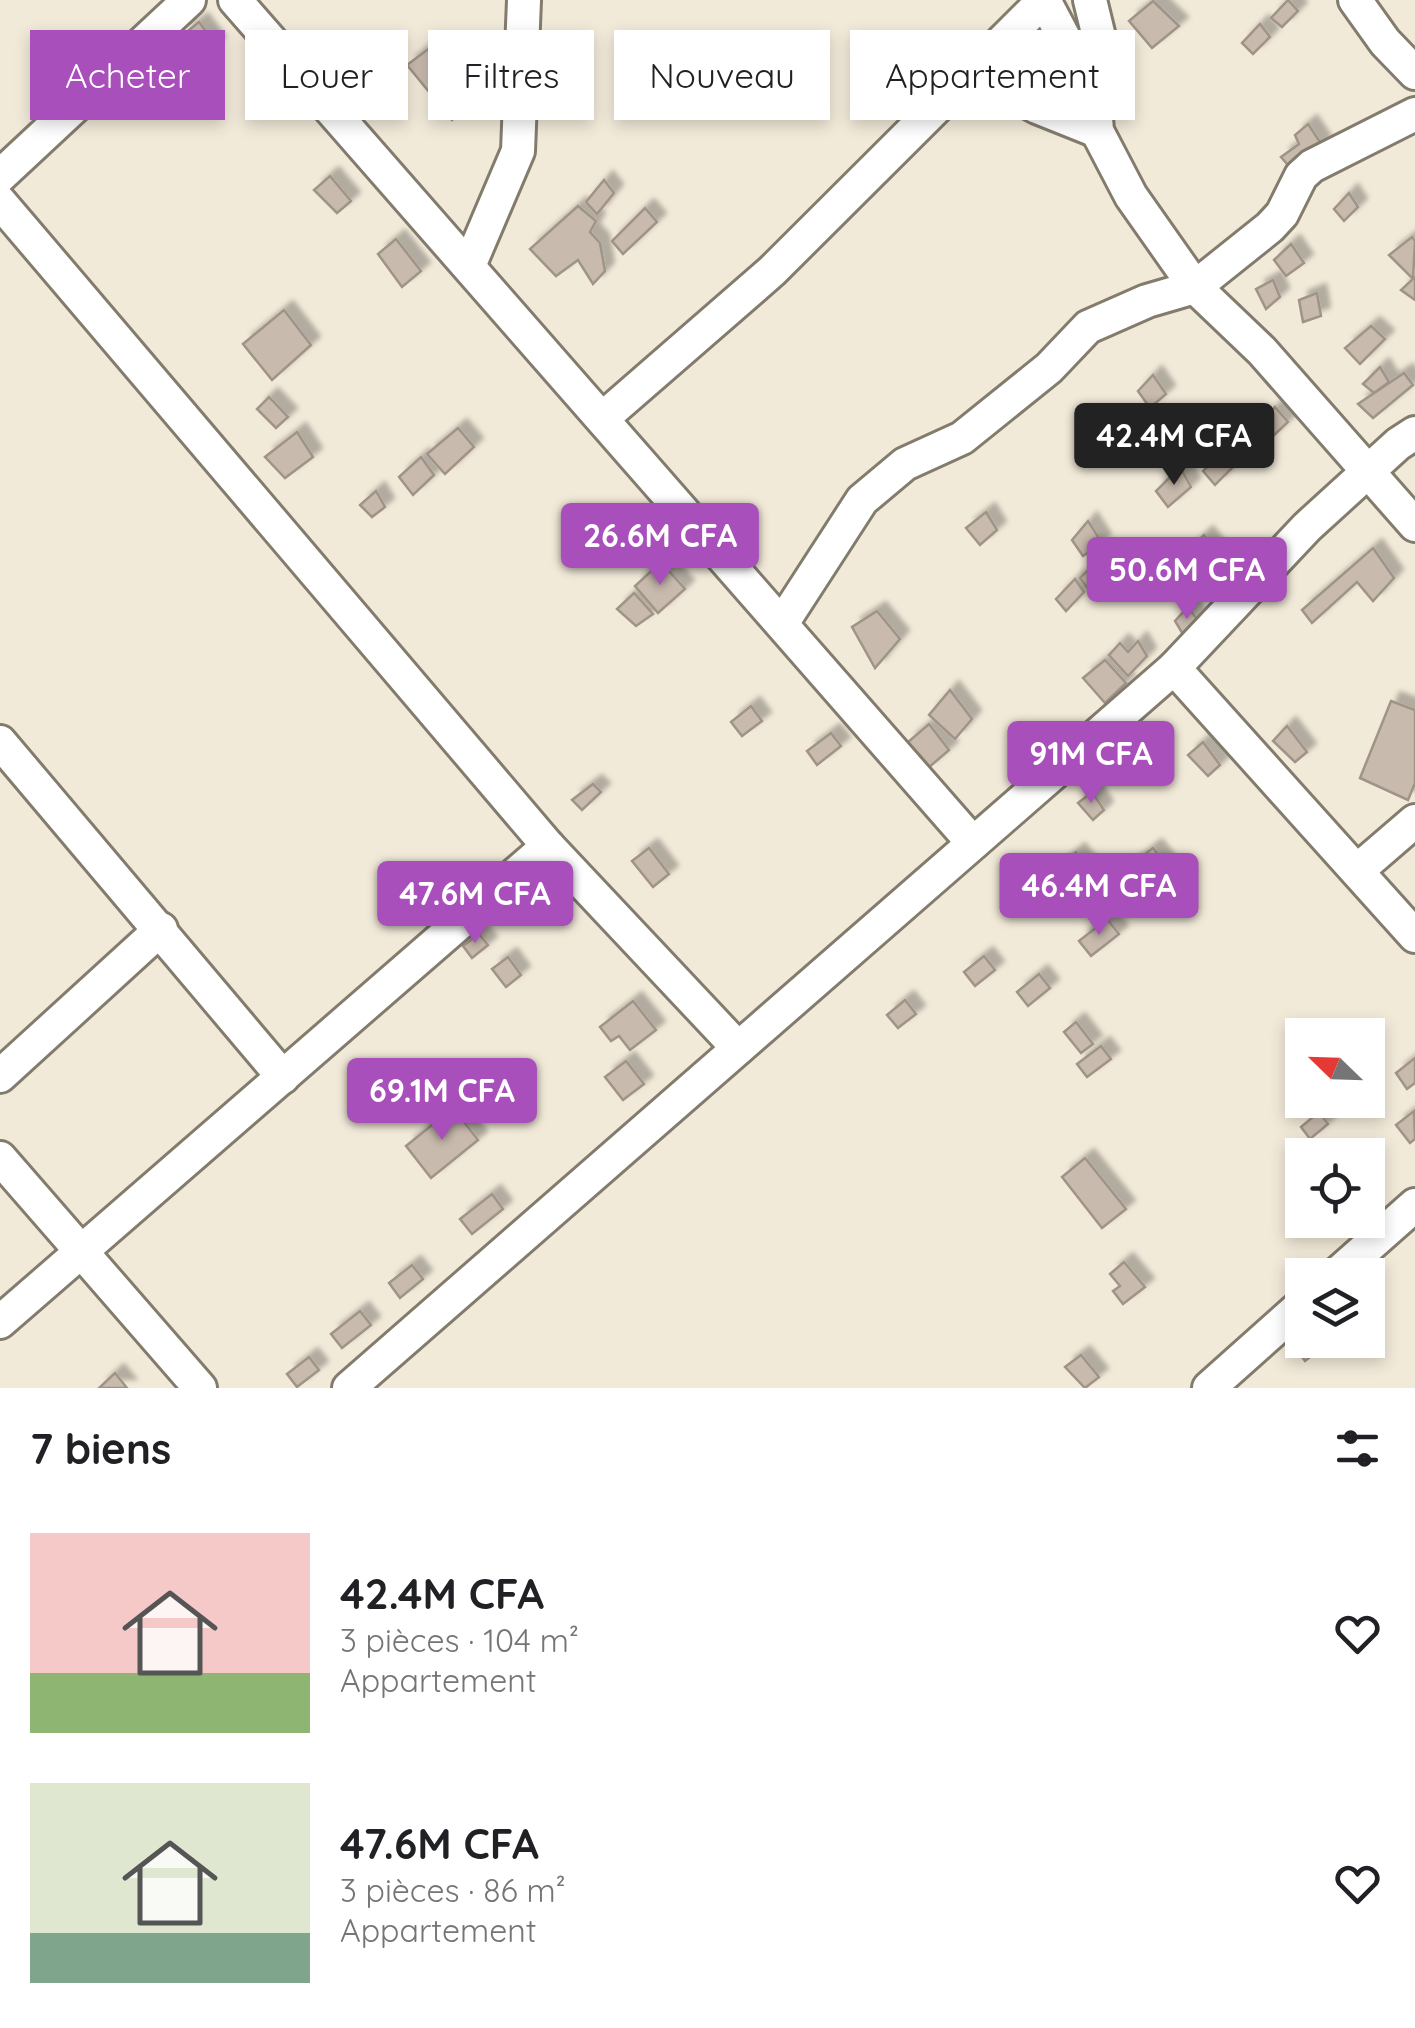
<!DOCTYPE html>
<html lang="fr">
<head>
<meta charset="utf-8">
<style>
	:root { --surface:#fff; --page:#f6f6f6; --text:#202124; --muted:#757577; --accent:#a94fbb }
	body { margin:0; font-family:Quicksand,sans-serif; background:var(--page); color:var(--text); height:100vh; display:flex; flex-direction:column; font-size:38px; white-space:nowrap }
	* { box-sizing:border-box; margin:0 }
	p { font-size:32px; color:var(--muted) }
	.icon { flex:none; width:55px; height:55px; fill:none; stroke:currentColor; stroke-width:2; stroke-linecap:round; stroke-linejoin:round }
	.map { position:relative; height:1388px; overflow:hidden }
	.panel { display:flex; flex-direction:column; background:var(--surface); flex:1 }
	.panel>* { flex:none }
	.top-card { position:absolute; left:30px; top:30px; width:1355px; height:90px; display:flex; gap:20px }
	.needle { width:65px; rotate:293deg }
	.tools { position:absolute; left:1285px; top:1018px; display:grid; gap:20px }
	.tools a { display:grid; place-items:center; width:100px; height:100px; border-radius:0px; background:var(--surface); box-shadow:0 5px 15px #0003; font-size:50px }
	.price { position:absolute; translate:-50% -85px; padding:0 22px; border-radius:10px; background:var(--accent); color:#fff; font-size:32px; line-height:65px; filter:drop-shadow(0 2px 5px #0008) }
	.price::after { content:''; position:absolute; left:50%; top:60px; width:30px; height:22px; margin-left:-15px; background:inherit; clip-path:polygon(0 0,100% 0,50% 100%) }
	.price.active { background:#222; color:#fff }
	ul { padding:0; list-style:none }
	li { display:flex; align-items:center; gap:30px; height:250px; padding:0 30px }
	li span { display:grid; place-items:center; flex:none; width:280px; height:200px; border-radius:0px; color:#555 }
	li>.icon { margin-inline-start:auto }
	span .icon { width:120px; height:120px; fill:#fffc; stroke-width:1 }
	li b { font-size:42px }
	h2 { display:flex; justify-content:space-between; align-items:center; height:120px; padding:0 30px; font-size:42px }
	.tag { padding:0 35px; border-radius:0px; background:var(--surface); box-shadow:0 5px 15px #0003; font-size:35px; line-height:90px }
	.tag.active { background:var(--accent); color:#fff }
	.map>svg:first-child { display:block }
	.building { fill:#c8baad; stroke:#a09387; stroke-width:2.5; filter:url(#shadow) }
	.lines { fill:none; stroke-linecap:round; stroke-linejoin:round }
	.minor-casing { stroke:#837c6d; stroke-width:38 }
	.minor { stroke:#fff; stroke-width:32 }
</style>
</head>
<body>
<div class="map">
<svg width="1415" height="1388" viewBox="0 0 1415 1388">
	<defs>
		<filter id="shadow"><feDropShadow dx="9" dy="-9" stdDeviation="2.5" flood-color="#0004"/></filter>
	</defs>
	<rect width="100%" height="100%" fill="#f2ead9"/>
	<g class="building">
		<path d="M1288 0 1298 11 1282 27 1271 18Z"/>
		<path d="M1153 1 1179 26 1152 48 1129 21Z"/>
		<path d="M199 22 216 45 203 59 184 34Z"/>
		<path d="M1260 24 1270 37 1253 54 1242 43Z"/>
		<path d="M435 44 479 97 452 120 407 65Z"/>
		<path d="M1308 124 1322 145 1293 171 1281 157 1299 144 1295 135Z"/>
		<path d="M330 176 351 201 337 213 314 190Z"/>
		<path d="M604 180 614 193 597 214 586 202Z"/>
		<path d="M1349 193 1358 207 1344 221 1334 209Z"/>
		<path d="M578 206 596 221 590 232 600 243 605 271 593 284 578 260 556 276 530 249Z"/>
		<path d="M645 208 657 222 623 254 612 241Z"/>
		<path d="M1412 237 1415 241 1413 279 1389 255Z"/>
		<path d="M396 239 421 271 402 287 378 254Z"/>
		<path d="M1291 244 1304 263 1286 276 1274 260Z"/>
		<path d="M1415 277V300L1401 290Z"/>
		<path d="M1273 280 1280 297 1266 309 1256 289Z"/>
		<path d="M1317 293 1321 316 1303 322 1299 300Z"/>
		<path d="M284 310 311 345 272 380 243 344Z"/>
		<path d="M1371 326 1385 339 1360 364 1345 348Z"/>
		<path d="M1380 367 1389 382 1374 393 1363 384Z"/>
		<path d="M1404 373 1413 385 1373 418 1358 404Z"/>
		<path d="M1153 375 1166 394 1150 408 1138 391Z"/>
		<path d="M269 397 288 417 276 428 257 409Z"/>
		<path d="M1275 407 1288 422 1270 439 1259 426Z"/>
		<path d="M458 428 474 447 445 474 427 454Z"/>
		<path d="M297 432 313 457 285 478 265 457Z"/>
		<path d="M1239 433 1251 448 1236 462 1225 452Z"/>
		<path d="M1222 452 1235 465 1215 485 1203 471Z"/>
		<path d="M421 457 434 475 413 495 399 477Z"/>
		<path d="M1180 467 1191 487 1168 507 1156 491Z"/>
		<path d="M376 491 385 507 372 517 360 505Z"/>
		<path d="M986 512 997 530 980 545 966 528Z"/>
		<path d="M1088 521 1102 543 1083 556 1072 540Z"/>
		<path d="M1204 535 1231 570 1213 586 1184 555Z"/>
		<path d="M1373 548 1394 578 1373 601 1357 582 1312 623 1302 610Z"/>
		<path d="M661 562 685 589 658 613 635 586Z"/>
		<path d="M1093 565 1101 577 1088 589 1080 578Z"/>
		<path d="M1075 579 1084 592 1066 611 1056 599Z"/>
		<path d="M634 593 653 614 636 626 617 609Z"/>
		<path d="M1188 607 1199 622 1184 636 1175 621Z"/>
		<path d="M877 611 900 639 875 668 852 627Z"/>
		<path d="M1138 641 1147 656 1128 676 1109 655 1120 643 1128 652Z"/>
		<path d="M1105 660 1126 683 1105 703 1083 678Z"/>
		<path d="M950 690 972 719 955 739 929 715Z"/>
		<path d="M1391 701 1415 710V783L1408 800 1360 778Z"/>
		<path d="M751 706 762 721 742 736 731 722Z"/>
		<path d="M929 724 949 750 927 769 907 743Z"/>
		<path d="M1287 726 1307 752 1295 762 1273 741Z"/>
		<path d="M831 733 841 746 817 765 807 751Z"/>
		<path d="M1203 742 1220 765 1208 776 1188 755Z"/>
		<path d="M593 784 601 792 582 810 572 800Z"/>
		<path d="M1092 792 1104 810 1093 820 1078 803Z"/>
		<path d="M649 848 669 874 653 887 632 861Z"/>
		<path d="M1153 848 1177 878 1148 901 1124 870Z"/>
		<path d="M1076 852 1087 866 1064 883 1054 870Z"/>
		<path d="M1107 919 1119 934 1091 956 1079 941Z"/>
		<path d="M479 934 488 945 472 958 463 946Z"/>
		<path d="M984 956 995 970 975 986 964 972Z"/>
		<path d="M508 957 521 975 506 987 492 969Z"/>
		<path d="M1039 974 1050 988 1028 1006 1017 992Z"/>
		<path d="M905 1000 916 1014 898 1028 887 1015Z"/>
		<path d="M633 1001 656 1030 630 1050 619 1036 611 1041 600 1027Z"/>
		<path d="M1076 1022 1093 1044 1081 1053 1064 1032Z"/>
		<path d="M1101 1046 1111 1059 1087 1077 1077 1064Z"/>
		<path d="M1415 1058V1083L1407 1089 1396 1073Z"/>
		<path d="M626 1061 644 1084 623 1100 605 1077Z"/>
		<path d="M1334 1100H1358L1360 1103 1346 1114Z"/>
		<path d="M453 1108 478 1140 431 1178 406 1146Z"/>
		<path d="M1414 1111 1415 1139 1410 1143 1396 1125Z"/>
		<path d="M1319 1112 1328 1124 1310 1139 1301 1127Z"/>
		<path d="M1085 1158 1126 1209 1102 1228 1062 1177Z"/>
		<path d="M492 1194 503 1209 472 1234 460 1219Z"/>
		<path d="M1124 1262 1145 1287 1123 1304 1113 1291 1120 1286 1110 1274Z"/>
		<path d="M412 1265 423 1279 400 1298 389 1283Z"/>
		<path d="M360 1311 371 1325 342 1348 331 1334Z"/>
		<path d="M1302 1339V1340H1332L1305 1361 1294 1346Z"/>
		<path d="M1081 1355 1099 1377 1085 1388 1065 1367Z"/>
		<path d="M309 1357 319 1370 297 1387 287 1374Z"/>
		<path d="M115 1373 127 1388H99Z"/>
	</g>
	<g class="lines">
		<defs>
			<g id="minor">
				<path d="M235 0 973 843"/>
				<path d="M1090 0 1101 45 1095 104 1097 131 1131 196 1195 287 1262 351 1415 525"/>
				<path d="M1355 0 1385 42 1415 73"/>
				<path d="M972 70 1037 107 1097 131"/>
				<path d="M0 176 189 0"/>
				<path d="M0 202 548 846 738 1048"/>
				<path d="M469 266 518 151 524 0"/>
				<path d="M603 418 772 271 1044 0 1096 98"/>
				<path d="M783 622 862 500 905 464 962 438 1049 368 1088 327 1147 301 1195 287 1270 227 1282 214 1301 176 1312 166 1415 114"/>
				<path d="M1174 668 1415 936"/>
				<path d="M0 742 283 1077"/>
				<path d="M1358 870 1415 821"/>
				<path d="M0 1076 161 929"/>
				<path d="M0 1158 200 1388"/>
				<path d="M1336 1275 1415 1205"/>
				<path d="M0 1322 548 846"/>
				<path d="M349 1388 1174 668 1307 527 1398 444 1415 433"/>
				<path d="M1209 1388 1302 1305"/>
			</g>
		</defs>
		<use href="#minor" class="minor-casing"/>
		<use href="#minor" class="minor"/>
	</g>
</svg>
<div class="tools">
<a><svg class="needle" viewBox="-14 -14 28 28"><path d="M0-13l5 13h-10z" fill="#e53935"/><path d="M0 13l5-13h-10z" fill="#757577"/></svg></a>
<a><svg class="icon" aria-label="locate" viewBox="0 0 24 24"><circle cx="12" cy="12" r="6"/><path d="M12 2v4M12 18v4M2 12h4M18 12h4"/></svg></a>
<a><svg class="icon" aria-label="layers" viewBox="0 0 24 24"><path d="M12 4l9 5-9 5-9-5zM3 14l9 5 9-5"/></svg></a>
</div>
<b class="price active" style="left:1174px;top:488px">42.4M CFA</b>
<b class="price" style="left:660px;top:588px">26.6M CFA</b>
<b class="price" style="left:1187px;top:622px">50.6M CFA</b>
<b class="price" style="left:1091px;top:806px">91M CFA</b>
<b class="price" style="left:1099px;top:938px">46.4M CFA</b>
<b class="price" style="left:475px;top:946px">47.6M CFA</b>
<b class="price" style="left:442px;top:1143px">69.1M CFA</b>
<div class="top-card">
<a class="tag active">Acheter</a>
<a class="tag">Louer</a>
<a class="tag">Filtres</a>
<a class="tag">Nouveau</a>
<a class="tag">Appartement</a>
</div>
</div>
<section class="panel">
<h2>7 biens<svg class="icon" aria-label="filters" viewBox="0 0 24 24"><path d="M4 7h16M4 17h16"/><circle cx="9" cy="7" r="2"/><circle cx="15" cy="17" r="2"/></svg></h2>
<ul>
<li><span style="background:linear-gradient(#f6c9c9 70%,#8fb573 0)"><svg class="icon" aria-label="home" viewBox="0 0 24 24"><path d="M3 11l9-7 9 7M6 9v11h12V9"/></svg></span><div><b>42.4M CFA</b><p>3 pièces · 104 m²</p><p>Appartement</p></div><svg class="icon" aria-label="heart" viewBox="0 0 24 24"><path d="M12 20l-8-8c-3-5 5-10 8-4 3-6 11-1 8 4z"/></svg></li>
<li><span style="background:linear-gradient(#dfe7d0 75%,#7fa58c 0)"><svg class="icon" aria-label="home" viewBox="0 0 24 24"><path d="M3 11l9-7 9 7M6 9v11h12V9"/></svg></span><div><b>47.6M CFA</b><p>3 pièces · 86 m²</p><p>Appartement</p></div><svg class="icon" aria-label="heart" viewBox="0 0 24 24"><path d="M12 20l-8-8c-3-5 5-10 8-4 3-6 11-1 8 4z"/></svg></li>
</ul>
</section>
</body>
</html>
